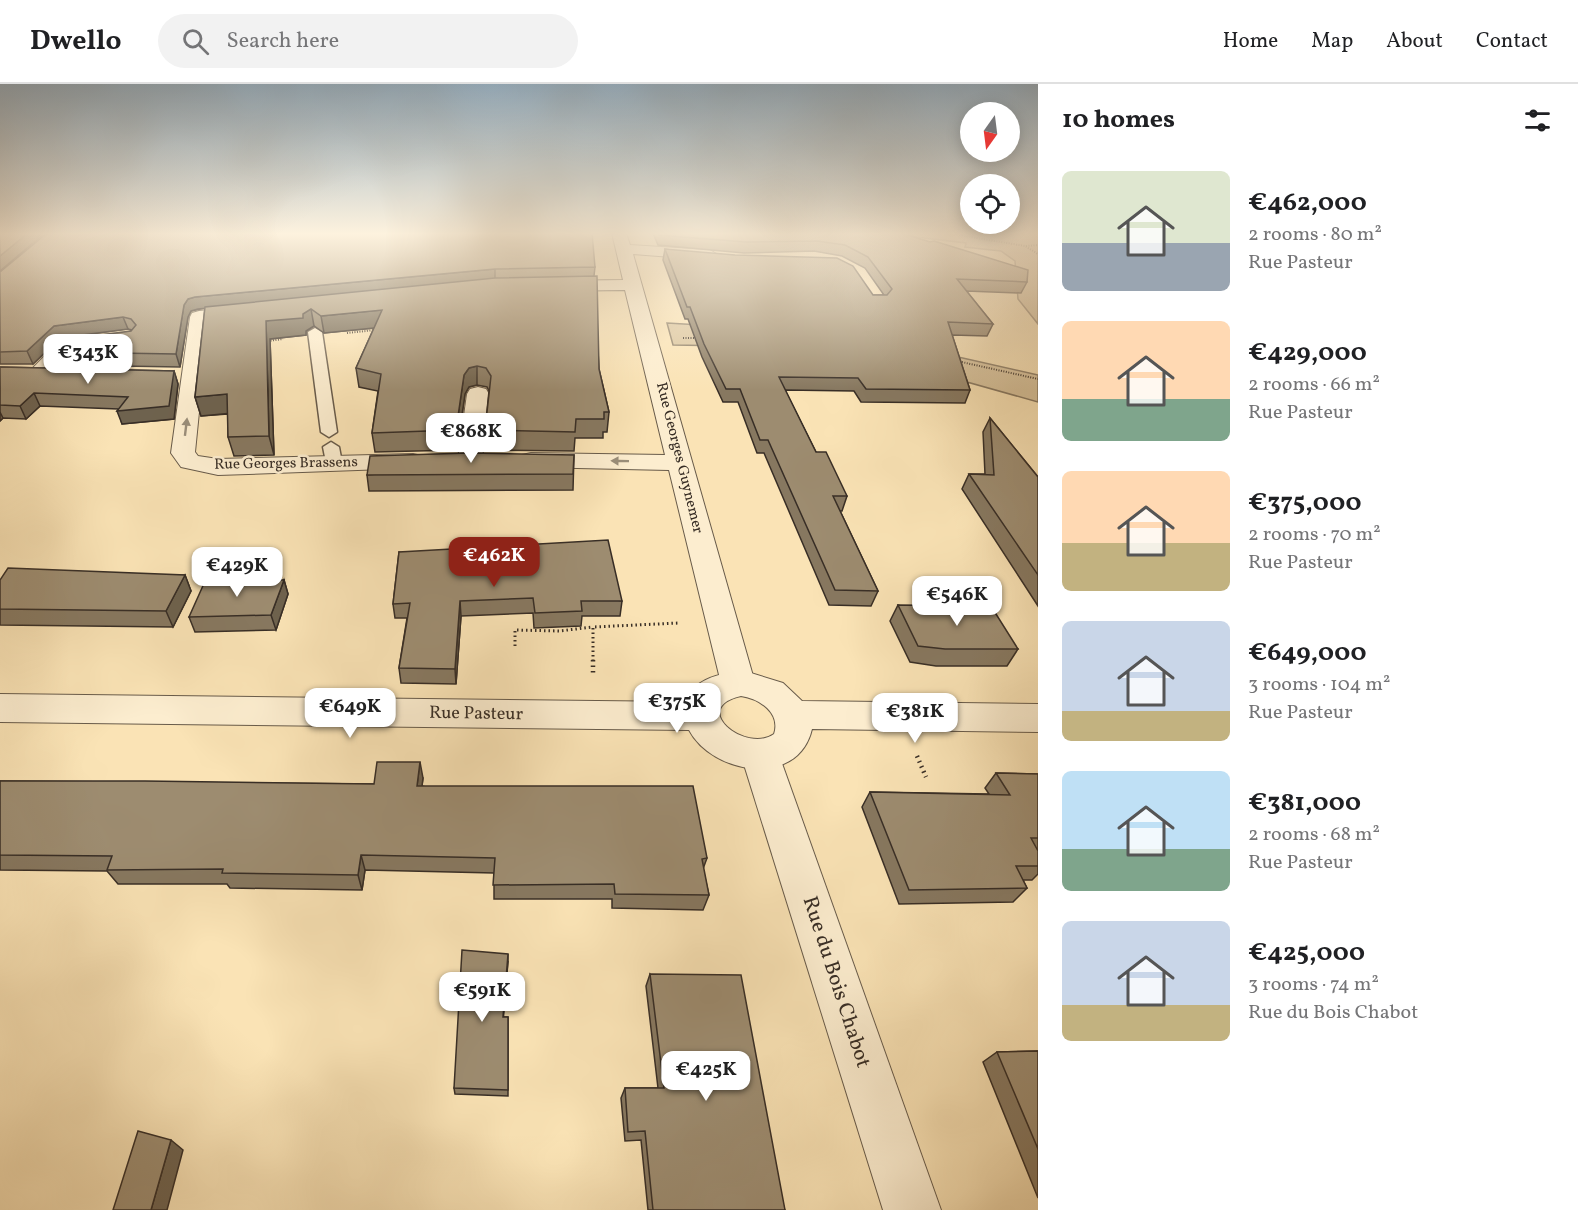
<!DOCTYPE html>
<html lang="en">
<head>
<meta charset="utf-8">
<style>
	:root { --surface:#fff; --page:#f2f2f2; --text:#202124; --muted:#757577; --line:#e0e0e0; --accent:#8f2418 }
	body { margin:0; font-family:Vollkorn,serif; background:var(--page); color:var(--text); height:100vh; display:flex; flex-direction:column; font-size:22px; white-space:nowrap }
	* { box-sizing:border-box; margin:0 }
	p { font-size:20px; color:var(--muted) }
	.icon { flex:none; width:33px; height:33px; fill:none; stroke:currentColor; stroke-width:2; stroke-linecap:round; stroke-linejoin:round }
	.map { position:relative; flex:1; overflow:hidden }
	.sheet { display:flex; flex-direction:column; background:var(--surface); width:540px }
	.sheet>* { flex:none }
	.needle { width:39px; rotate:194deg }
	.tools { position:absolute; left:960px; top:18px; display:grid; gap:12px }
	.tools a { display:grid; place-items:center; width:60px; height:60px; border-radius:50%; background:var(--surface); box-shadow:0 3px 15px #0003; font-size:30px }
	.price { position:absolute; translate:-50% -51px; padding:0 14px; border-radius:12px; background:#fff; color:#222; font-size:20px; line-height:39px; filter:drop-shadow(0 2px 3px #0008) }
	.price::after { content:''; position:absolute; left:50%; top:36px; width:18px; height:14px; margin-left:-9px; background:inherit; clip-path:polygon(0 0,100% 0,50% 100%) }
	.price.selected { background:var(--accent); color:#fff }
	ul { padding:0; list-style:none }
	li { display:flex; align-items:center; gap:18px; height:150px; padding:0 24px }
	li span { display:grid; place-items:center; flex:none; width:168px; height:120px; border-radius:9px; color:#555 }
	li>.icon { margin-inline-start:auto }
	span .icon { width:72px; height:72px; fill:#fffc; stroke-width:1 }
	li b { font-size:26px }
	h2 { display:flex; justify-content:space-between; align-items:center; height:72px; padding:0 24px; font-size:26px }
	header { display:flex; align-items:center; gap:36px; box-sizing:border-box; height:84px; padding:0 30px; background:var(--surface); border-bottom:2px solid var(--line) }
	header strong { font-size:28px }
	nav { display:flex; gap:33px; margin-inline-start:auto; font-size:21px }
	.search { width:420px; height:54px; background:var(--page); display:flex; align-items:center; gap:15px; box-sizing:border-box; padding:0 21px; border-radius:33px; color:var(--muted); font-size:22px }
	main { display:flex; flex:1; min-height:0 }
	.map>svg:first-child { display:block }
	.green { fill:#d9c49d; stroke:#887962; stroke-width:1.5 }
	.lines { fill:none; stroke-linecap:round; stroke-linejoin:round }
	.service-casing { stroke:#685b4a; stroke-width:3 }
	.minor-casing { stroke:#685b4a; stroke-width:2 }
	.tertiary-casing { stroke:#685b4a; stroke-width:2 }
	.path-far2 { stroke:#382e26; stroke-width:2; stroke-dasharray:1 1.5; stroke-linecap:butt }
	.path-far1 { stroke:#382e26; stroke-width:3; stroke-dasharray:1.5 3; stroke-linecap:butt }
	.path { stroke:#382e26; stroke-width:4.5; stroke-dasharray:1.5 4; stroke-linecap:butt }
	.service { fill:#fcedcf; fill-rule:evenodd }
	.minor { fill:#fcedcf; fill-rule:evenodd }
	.tertiary { fill:#fcedcf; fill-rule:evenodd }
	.wall { fill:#877860; stroke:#382e26; stroke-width:1.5 }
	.shaded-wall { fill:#6e624e; stroke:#382e26; stroke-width:1.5 }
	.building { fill:#9d8c70; stroke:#382e26; stroke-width:1.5 }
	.oneway { fill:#9a8e7a }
	.labels { text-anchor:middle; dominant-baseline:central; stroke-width:5; stroke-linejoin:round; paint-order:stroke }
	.far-street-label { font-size:15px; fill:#382e26; stroke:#fcedcf }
	.street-label { font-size:18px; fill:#382e26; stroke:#fcedcf }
	.near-street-label { font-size:21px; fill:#382e26; stroke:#fcedcf }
</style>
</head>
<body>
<header>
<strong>Dwello</strong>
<div class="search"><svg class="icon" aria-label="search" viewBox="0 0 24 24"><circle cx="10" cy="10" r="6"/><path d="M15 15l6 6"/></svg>Search here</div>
<nav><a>Home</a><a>Map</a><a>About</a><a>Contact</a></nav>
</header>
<main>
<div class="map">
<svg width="1038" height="1126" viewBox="0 0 1038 1126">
	<rect width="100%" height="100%" fill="#fae3b5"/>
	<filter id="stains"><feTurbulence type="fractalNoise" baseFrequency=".00333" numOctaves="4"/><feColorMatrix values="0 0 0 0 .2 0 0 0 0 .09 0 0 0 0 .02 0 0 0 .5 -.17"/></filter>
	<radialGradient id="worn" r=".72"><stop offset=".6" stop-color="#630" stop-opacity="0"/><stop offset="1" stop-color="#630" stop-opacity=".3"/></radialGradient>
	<g class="green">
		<path d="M882 149H1038V240L1018 215 1015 177 1001 167 965 163 966 159Z"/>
		<path d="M667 239 869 251 870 253 1038 291V318L846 264 673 261Z"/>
	</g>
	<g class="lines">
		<defs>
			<g id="service">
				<path d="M315 244 322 248 337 348 329 353 321 348 308 248Z"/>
				<path d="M331 358 339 363 342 379 339 383H327L323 363Z"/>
			</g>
			<g id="minor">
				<path d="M612 149H626L630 161 710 166 718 171 710 176 633 170 755 599 750 608 738 612 726 608 721 599 669 386 531 383 522 381 519 376 522 371 531 369 665 371 625 206 551 207 545 206 542 202 545 198 551 197 623 196Z"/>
				<path d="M249 222 256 224 258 228 256 232 208 238 195 368 198 372 218 375 413 370 422 372 425 377 422 382 413 384 218 391 181 383 171 369 190 233 192 229 199 227Z"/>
				<path d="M97 251 104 253 107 257 104 261C95 263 79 262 71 267 57 278 51 300 31 294L27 290 60 256Z"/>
				<path d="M478 303 486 305 489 310 482 375 479 380 470 382 461 380 458 375 467 310 470 305Z"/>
				<path d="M760 656 773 660 779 671 941 1126H883L741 671 747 660Z"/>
			</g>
			<path id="tertiary" d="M741 586 783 599 802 617 1038 620V648L812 645C798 705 712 690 689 646L0 638V610L685 618C694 594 718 591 741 586ZM741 612C760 615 781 629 774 650 746 670 688 624 741 612Z"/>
		</defs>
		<use href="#service" class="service-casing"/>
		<use href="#minor" class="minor-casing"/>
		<use href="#tertiary" class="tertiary-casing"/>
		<g class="path-far2">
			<path d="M947 149 1025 162 1038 170"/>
			<path d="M1026 162 1038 161"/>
			<path d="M347 249 375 246"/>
			<path d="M683 254H700"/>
			<path d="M268 257 283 255"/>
			<path d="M957 277 1038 295"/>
		</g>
		<g class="path-far1">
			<path d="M515 562V546L559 547 593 543"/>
			<path d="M593 577V543L679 539"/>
		</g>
		<g class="path">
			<path d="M593 576V591"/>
			<path d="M917 672 926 693"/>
		</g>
		<use href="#service" class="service"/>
		<use href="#minor" class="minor"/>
		<use href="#tertiary" class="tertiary"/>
	</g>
	<g class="wall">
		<path d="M653 149H903L904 150 1027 198 1021 209 966 207 993 240 987 252 952 251 970 306 965 319 861 318 854 307 785 306 816 368 847 412 842 427H840L878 507 871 522 829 521 764 369H757L738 318H723L702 273 688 235H685L663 176 665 165 873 211H884L865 184 842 172 814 167 744 169 658 161Z"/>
		<path d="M595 183 594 192 599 285 609 328 607 348H603V354H575L574 367 485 366V346L489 307 487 303 477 301 469 303 465 310 457 366 375 368 372 349 378 307 359 303 356 284 374 244 324 249 314 242 306 247V251L270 255 274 371 234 372 228 353V330L201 332 195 313 205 224 191 227 188 233 180 283 61 281 56 268 131 247 132 246 128 245 60 254 33 280H0V188Z"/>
		<path d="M0 283 174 287 178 300 174 335 122 340 118 325 40 322 26 335 3 334 0 337Z"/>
		<path d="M990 334 1038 393V522L962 405 969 390H985L983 348Z"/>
		<path d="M574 371 573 406 369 407 367 391Z"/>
		<path d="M399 468 622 517 620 532H582L581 542 534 544 533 529 461 532 456 600 401 599 399 584 407 534H395L393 520Z"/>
		<path d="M185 491 191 507 173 543 0 541V496Z"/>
		<path d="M284 496 288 510 276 546 195 548 189 533Z"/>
		<path d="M898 521 1018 565 1007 582H936L910 578 890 537Z"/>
		<path d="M996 689 1038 690V790L1032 796H1023L1027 804 1013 818 899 820 862 723 870 708 989 710 985 704Z"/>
		<path d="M423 694 422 702 707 774 703 785 709 811 703 826 612 824V815H494V789L365 786 362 806 230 804 227 800H118L107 787 0 786V697L374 700Z"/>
		<path d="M508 877 503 933H508V1012L455 1010 454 1004Z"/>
		<path d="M650 890 785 1126H648L641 1056 625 1057 621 1014 625 1004H658L646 902Z"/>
		<path d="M1038 967V1114L983 978 997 968Z"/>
	</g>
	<g class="shaded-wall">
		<path d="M28 149H45L0 187V172Z"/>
		<path d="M495 185V196L198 225 191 227 188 233 180 283 176 270 184 221 188 215 195 213Z"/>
		<path d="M311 225 314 242 306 247V251L270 255 274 371 269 352 266 237Z"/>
		<path d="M382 226 384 243 324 249 321 232Z"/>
		<path d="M123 233 128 245 60 254 33 280 27 267 54 242Z"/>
		<path d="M477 282V301L469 303 465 310 457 366 456 346 464 291 469 284Z"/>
		<path d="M174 287 178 300 174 335 122 340 117 327Z"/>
		<path d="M34 309 40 322 26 335 20 322Z"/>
		<path d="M227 310 233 329 201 332 195 313Z"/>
		<path d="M0 328 3 334 0 337Z"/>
		<path d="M185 491 191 507 173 543 166 527Z"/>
		<path d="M284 496 288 510 276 546 271 531Z"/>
		<path d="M460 517 461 532 456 600 455 585Z"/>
		<path d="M420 678 423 694 420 717 417 702Z"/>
		<path d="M361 771 365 786 362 806 358 791Z"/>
		<path d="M508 870V877L503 939V933Z"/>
		<path d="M171 1056 183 1066 167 1126H151Z"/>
	</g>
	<g class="building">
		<path d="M0 149H28L0 172Z"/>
		<path d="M47 149H592L595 183 495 185 195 213 188 215 184 221 176 270 56 268 69 255 131 247 136 241 131 235 123 233 54 242 27 267 0 268V188Z"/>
		<path d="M659 149H903L904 150 930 158 934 157 1028 186 1027 198 957 195 993 240 948 238 970 306 866 305 858 294 779 293 816 368H826L847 412H833L878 507 835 506 768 356H760L740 305H726L704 260 690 223H687L665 165 735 171 837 174 853 182 873 211H887L892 205 868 173 845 161 817 157 746 158 659 151Z"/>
		<path d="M597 192 599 285 609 328H604V335H576L575 348 485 346 491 292 486 284 477 282 469 284 464 291 456 346 372 349 381 290 356 284 382 226 321 232 311 225 303 230V234L266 237 269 352 228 353 227 310 195 313 205 223 495 194Z"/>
		<path d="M0 283 174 287 169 322 117 327 128 313 34 309 20 322 0 321Z"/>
		<path d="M990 334 1038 393V491L969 390 994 391Z"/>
		<path d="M469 369 574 371 573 390 367 391 370 372Z"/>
		<path d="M608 456 622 517H581L582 527 535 529 533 514 460 517 455 585 399 584 410 519 393 520 399 468Z"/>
		<path d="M8 484 185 491 166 527 0 525V496Z"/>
		<path d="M206 495 284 496 271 531 189 533Z"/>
		<path d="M898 521 991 522 1018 565H945L918 562Z"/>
		<path d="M377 678H420L417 702H693L707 774 702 775 709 811 615 810 614 800 493 801 495 774 361 771 358 791 222 789 223 785 107 786 112 772 0 771V697H145L374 700Z"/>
		<path d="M996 689 1038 690V754H1031L1038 767V782H1016L1027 804 909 806 870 708 1010 711Z"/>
		<path d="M462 866 508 870 503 933H508V1006L454 1004Z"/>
		<path d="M650 890 741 891 785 1126H653L645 1047 628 1048 625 1004H664Z"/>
		<path d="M1038 967V1065L997 968Z"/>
		<path d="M138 1047 171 1056 151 1126H113Z"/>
	</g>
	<defs><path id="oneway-solid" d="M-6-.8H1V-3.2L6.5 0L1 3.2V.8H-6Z" transform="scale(1.5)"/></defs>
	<g class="oneway">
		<use href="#oneway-solid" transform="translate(186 343) rotate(-83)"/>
		<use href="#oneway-solid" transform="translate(620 377) rotate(-179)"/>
	</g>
	<linearGradient id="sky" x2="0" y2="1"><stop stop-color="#95aec0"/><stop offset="0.49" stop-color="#fdf2de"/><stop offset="1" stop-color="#fdf2de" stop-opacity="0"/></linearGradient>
	<rect width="1038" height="306" fill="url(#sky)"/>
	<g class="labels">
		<g class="far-street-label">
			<text transform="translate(679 374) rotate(76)">Rue Georges Guynemer</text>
			<text transform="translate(286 380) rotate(-1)">Rue Georges Brassens</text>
		</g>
		<g class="street-label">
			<text transform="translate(476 630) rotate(1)">Rue Pasteur</text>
		</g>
		<g class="near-street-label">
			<text transform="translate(836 898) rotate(72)">Rue du Bois Chabot</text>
		</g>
	</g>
	<rect width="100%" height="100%" filter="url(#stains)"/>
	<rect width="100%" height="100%" fill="url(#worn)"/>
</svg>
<div class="tools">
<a><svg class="needle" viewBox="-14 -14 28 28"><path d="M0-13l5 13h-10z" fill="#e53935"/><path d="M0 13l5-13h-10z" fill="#757577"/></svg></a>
<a><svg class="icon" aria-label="locate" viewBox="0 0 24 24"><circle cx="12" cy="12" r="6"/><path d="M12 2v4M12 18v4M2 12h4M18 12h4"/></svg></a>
</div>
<b class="price" style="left:88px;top:301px">€343K</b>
<b class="price" style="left:471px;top:380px">€868K</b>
<b class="price selected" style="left:494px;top:504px">€462K</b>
<b class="price" style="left:237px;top:514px">€429K</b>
<b class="price" style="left:957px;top:543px">€546K</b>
<b class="price" style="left:677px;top:650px">€375K</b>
<b class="price" style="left:350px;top:655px">€649K</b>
<b class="price" style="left:915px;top:660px">€381K</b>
<b class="price" style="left:482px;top:939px">€591K</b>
<b class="price" style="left:706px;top:1018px">€425K</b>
</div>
<section class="sheet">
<h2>10 homes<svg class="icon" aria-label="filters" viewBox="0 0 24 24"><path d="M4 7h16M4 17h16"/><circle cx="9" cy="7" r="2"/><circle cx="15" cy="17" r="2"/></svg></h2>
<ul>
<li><span style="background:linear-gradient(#dfe7d0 60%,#9aa5b1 0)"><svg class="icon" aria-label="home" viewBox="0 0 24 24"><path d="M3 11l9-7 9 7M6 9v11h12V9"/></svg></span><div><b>€462,000</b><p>2 rooms · 80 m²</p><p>Rue Pasteur</p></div></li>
<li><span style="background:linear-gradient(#ffd9b3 65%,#7fa58c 0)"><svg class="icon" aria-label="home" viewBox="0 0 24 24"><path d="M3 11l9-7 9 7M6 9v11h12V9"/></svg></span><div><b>€429,000</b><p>2 rooms · 66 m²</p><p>Rue Pasteur</p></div></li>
<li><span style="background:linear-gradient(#ffd9b3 60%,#c2b280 0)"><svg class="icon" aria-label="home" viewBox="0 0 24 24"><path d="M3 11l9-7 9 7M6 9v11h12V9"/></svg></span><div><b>€375,000</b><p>2 rooms · 70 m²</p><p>Rue Pasteur</p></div></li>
<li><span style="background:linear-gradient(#c9d6e8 75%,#c2b280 0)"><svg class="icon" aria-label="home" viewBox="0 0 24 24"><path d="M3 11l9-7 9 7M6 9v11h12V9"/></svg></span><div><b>€649,000</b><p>3 rooms · 104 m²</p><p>Rue Pasteur</p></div></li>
<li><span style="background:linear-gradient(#bfe0f5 65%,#7fa58c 0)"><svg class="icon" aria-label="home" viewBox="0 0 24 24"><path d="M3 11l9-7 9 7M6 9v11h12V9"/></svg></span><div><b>€381,000</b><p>2 rooms · 68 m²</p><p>Rue Pasteur</p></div></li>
<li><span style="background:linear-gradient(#c9d6e8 70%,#c2b280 0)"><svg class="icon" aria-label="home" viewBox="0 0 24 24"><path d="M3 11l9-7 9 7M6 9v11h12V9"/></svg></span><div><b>€425,000</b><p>3 rooms · 74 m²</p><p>Rue du Bois Chabot</p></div></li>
</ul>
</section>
</main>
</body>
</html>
